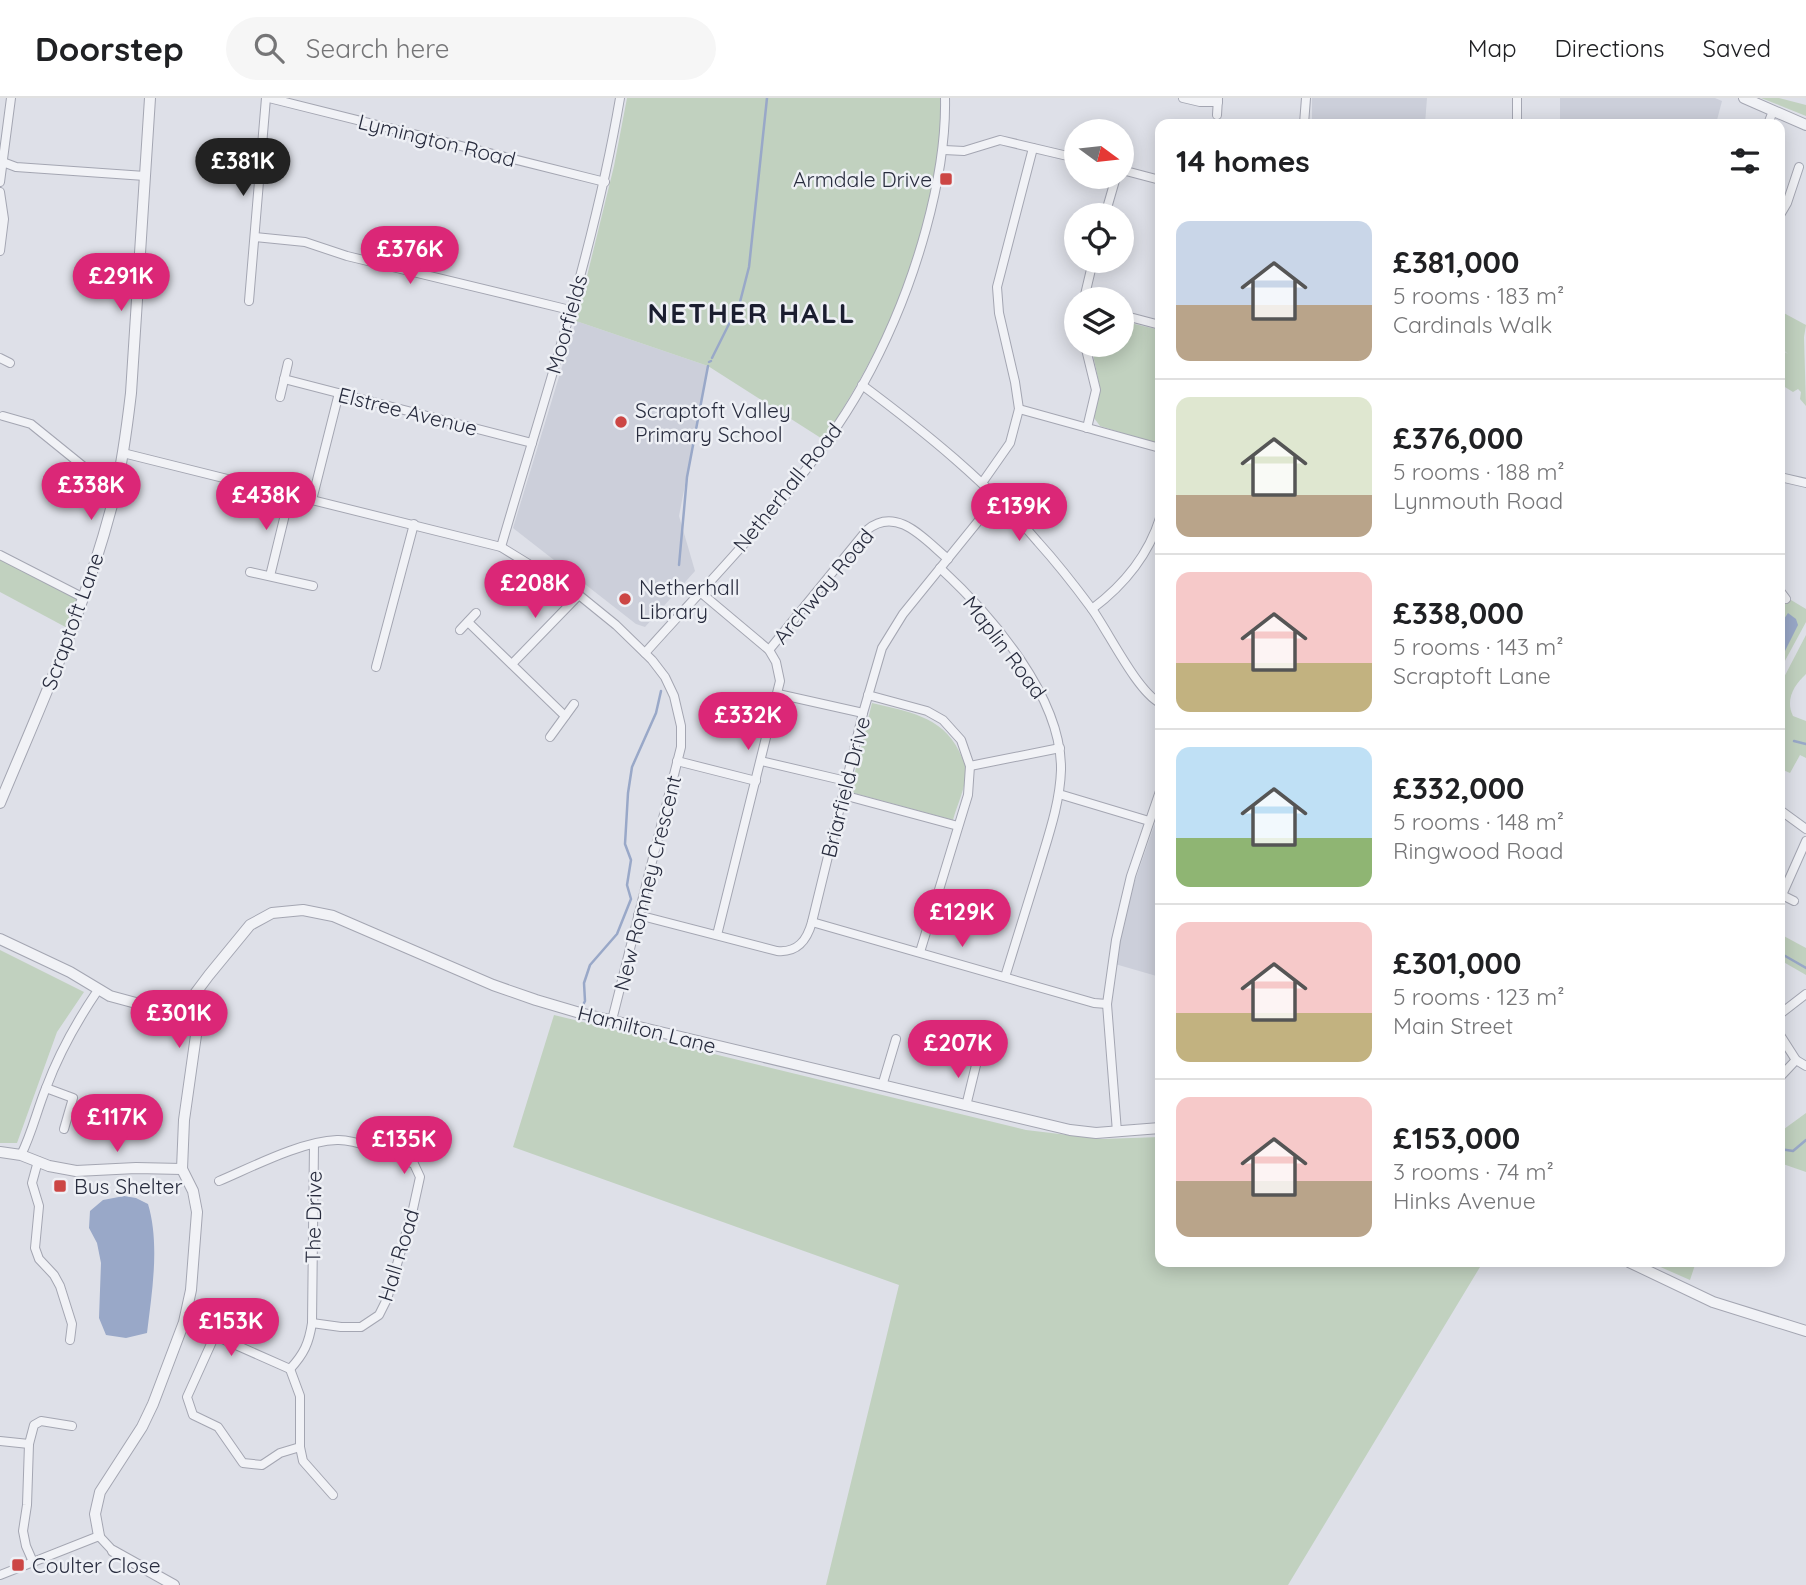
<!DOCTYPE html>
<html lang="en">
<head>
<meta charset="utf-8">
<style>
	:root { --surface:#fff; --page:#f6f6f6; --text:#202124; --muted:#757577; --line:#e0e0e0; --accent:#db2777 }
	body { margin:0; font-family:Quicksand,sans-serif; background:var(--page); color:var(--text); height:100vh; display:flex; flex-direction:column; font-size:26px; white-space:nowrap }
	* { box-sizing:border-box; margin:0 }
	p { font-size:23px; color:var(--muted) }
	.icon { flex:none; width:38px; height:38px; fill:none; stroke:currentColor; stroke-width:2; stroke-linecap:round; stroke-linejoin:round }
	.map { position:relative; flex:1; overflow:hidden }
	.side { position:absolute; left:1155px; top:21px; width:630px; height:1148px; display:flex; flex-direction:column; background:var(--surface); border-radius:14px; box-shadow:0 4px 18px #0003 }
	.side>* { flex:none }
	.needle { width:46px; rotate:105deg }
	.controls { position:absolute; left:1064px; top:21px; display:grid; gap:14px }
	.controls a { display:grid; place-items:center; width:70px; height:70px; border-radius:50%; background:var(--surface); box-shadow:0 4px 18px #0003; font-size:35px }
	.price { position:absolute; translate:-50% -60px; padding:0 16px; border-radius:24px; background:var(--accent); color:#fff; font-size:23px; line-height:46px; filter:drop-shadow(0 2px 4px #0008) }
	.price::after { content:''; position:absolute; left:50%; top:42px; width:21px; height:16px; margin-left:-10px; background:inherit; clip-path:polygon(0 0,100% 0,50% 100%) }
	.price.active { background:#222; color:#fff }
	ul { padding:0; list-style:none }
	li { display:flex; align-items:center; gap:21px; height:175px; padding:0 21px }
	li+li { border-top:2px solid var(--line) }
	li span { display:grid; place-items:center; flex:none; width:196px; height:140px; border-radius:14px; color:#555 }
	li>.icon { margin-inline-start:auto }
	span .icon { width:84px; height:84px; fill:#fffc; stroke-width:1 }
	li b { font-size:30px }
	h2 { display:flex; justify-content:space-between; align-items:center; height:84px; padding:0 21px; font-size:30px }
	header { display:flex; align-items:center; gap:42px; box-sizing:border-box; height:98px; padding:0 35px; background:var(--surface); border-bottom:2px solid var(--line) }
	header strong { font-size:33px }
	nav { display:flex; gap:38px; margin-inline-start:auto; font-size:24px }
	.search { width:490px; height:63px; background:var(--page); display:flex; align-items:center; gap:18px; box-sizing:border-box; padding:0 24px; border-radius:38px; color:var(--muted); font-size:26px }
	.map>svg:first-child { display:block }
	.built { fill:#cccfda }
	.green { fill:#c1d1bf }
	.water { fill:#99a8c8 }
	.lines { fill:none; stroke-linecap:round; stroke-linejoin:round }
	.stream { stroke:#99a8c8; stroke-width:2.5 }
	.minor-casing { stroke:#a4a6b2; stroke-width:10 }
	.tertiary-casing { stroke:#a4a6b2; stroke-width:12 }
	.minor { stroke:#f1f2f6; stroke-width:8 }
	.tertiary { stroke:#f1f2f6; stroke-width:10 }
	.poi-dot { fill:#cc4644; stroke:#eef0f5; stroke-width:2.5 }
	.labels { text-anchor:middle; dominant-baseline:central; stroke-width:5; stroke-linejoin:round; paint-order:stroke }
	.street-label { font-size:21px; fill:#282c3e; stroke:#eef0f5 }
	.poi-label { font-size:21px; fill:#282c3e; stroke:#eef0f5; text-anchor:start }
	.district-label { font-size:28px; font-weight:bold; letter-spacing:2px; fill:#1a1d2f; stroke:#eef0f5 }
</style>
</head>
<body>
<header>
<strong>Doorstep</strong>
<div class="search"><svg class="icon" aria-label="search" viewBox="0 0 24 24"><circle cx="10" cy="10" r="6"/><path d="M15 15l6 6"/></svg>Search here</div>
<nav><a>Map</a><a>Directions</a><a>Saved</a></nav>
</header>
<div class="map">
<svg width="1806" height="1487" viewBox="0 0 1806 1487">
	<rect width="100%" height="100%" fill="#dee0e8"/>
	<g class="built">
		<path d="M1312 0H1427L1425 26H1312Z"/>
		<path d="M1560 0H1715L1722 3 1716 26H1560Z"/>
		<path d="M576 223 708 268 679 418 695 473 645 529 636 526 513 430Z"/>
		<path d="M1160 711V879L1115 866 1124 814Z"/>
	</g>
	<g class="green">
		<path d="M627 0H940C940 16 942 33 939 48 932 102 911 175 889 224 871 265 847 304 824 342L708 268 576 223 614 68Z"/>
		<path d="M1761 0H1779L1806 7V18Z"/>
		<path d="M1780 213 1806 227 1804 239 1806 308 1800 301 1801 294 1798 291 1793 294 1780 286V251L1788 256 1780 249Z"/>
		<path d="M1122 223 1160 232V347L1100 328 1094 320 1100 290 1091 247H1122Z"/>
		<path d="M0 458 82 499 73 533 0 494Z"/>
		<path d="M1780 499 1786 505 1791 502 1806 511V524L1780 572Z"/>
		<path d="M1806 537V576C1794 587 1785 602 1793 618L1806 623V660L1800 657 1790 675 1783 672 1780 674V587Z"/>
		<path d="M872 605C906 613 942 618 959 653 962 659 966 667 966 674 966 689 957 707 953 722L850 694Z"/>
		<path d="M1780 836 1806 850V877L1780 862Z"/>
		<path d="M0 852 84 894 57 934 17 1045H0Z"/>
		<path d="M554 917 1026 1032 1102 1041 1160 1039V1164H1483L1288 1487H826L899 1187 513 1049Z"/>
		<path d="M1806 1015V1074L1780 1065V1034Z"/>
		<path d="M1649 1164H1696L1690 1182Z"/>
	</g>
	<g class="water">
		<path d="M1788 515 1796 521 1798 527 1780 563V527Z"/>
		<path d="M124 1098 136 1100 148 1106C160 1146 152 1194 147 1235L126 1240 106 1237 99 1220 101 1165 97 1145 89 1130 90 1113 103 1102Z"/>
	</g>
	<g class="lines">
		<g class="stream">
			<path d="M712 260 740 204 749 169 767 0"/>
			<path d="M709 264 711 263"/>
			<path d="M679 467 687 379 708 268"/>
			<path d="M1794 643 1806 646"/>
			<path d="M1780 855 1806 870"/>
			<path d="M582 909 585 903 584 885 590 867 617 836 631 801 627 787 631 762 625 746 628 695 632 669 656 615 661 593"/>
			<path d="M1780 1051 1793 1053 1806 1042"/>
		</g>
		<defs>
			<g id="minor">
				<path d="M269 0 605 84"/>
				<path d="M1183 0 1200 4H1218"/>
				<path d="M1217 17 1218 0"/>
				<path d="M1304 26 1306 0"/>
				<path d="M1517 26V0"/>
				<path d="M1768 26 1773 13"/>
				<path d="M944 52 964 53 1000 42 1076 60"/>
				<path d="M0 63 16 69 145 78"/>
				<path d="M1122 72 1160 82"/>
				<path d="M0 84 11 0"/>
				<path d="M0 94 4 121 0 153"/>
				<path d="M1105 117 1116 79"/>
				<path d="M1780 117 1787 105 1799 69"/>
				<path d="M255 139 305 144 347 158 570 212"/>
				<path d="M1084 201 1093 163"/>
				<path d="M249 203 266 0"/>
				<path d="M1122 217 1160 227"/>
				<path d="M1085 247 1096 292 1087 330"/>
				<path d="M0 260 10 265"/>
				<path d="M284 281 532 345"/>
				<path d="M862 287C925 334 987 384 1038 444 1057 465 1075 488 1092 511 1109 535 1137 593 1160 605"/>
				<path d="M280 299 288 265"/>
				<path d="M1019 311 1160 350"/>
				<path d="M3 318 31 326 115 394"/>
				<path d="M123 355 501 449 579 497 616 527 652 562 665 579 674 598 681 628V649L612 922"/>
				<path d="M1780 379 1806 385"/>
				<path d="M982 385 1010 345 1019 311 1015 284 999 215 997 189 1033 50"/>
				<path d="M312 402 339 295"/>
				<path d="M501 449C544 301 594 153 620 0"/>
				<path d="M0 457 82 499"/>
				<path d="M940 470C992 518 1062 599 1061 672 1060 704 1049 736 1040 766 1028 804 1017 841 1005 879"/>
				<path d="M250 474 313 488"/>
				<path d="M270 478 290 396"/>
				<path d="M1780 493 1786 501"/>
				<path d="M700 494 769 552 776 564 780 583 717 837"/>
				<path d="M1092 511C1124 487 1148 458 1160 420"/>
				<path d="M468 524 565 618"/>
				<path d="M460 532 476 515"/>
				<path d="M769 552 867 432C897 407 925 442 948 461"/>
				<path d="M645 555C721 470 806 387 862 288 890 238 911 186 926 131 938 87 946 45 945 0"/>
				<path d="M512 566 579 497"/>
				<path d="M376 569 414 426"/>
				<path d="M778 596 863 615"/>
				<path d="M868 597 927 613 943 622 961 642 970 668 968 697 920 854"/>
				<path d="M550 639 574 606"/>
				<path d="M677 663 756 683"/>
				<path d="M761 663 846 683"/>
				<path d="M970 668 1060 650"/>
				<path d="M1059 696 1149 723"/>
				<path d="M843 697 958 728"/>
				<path d="M1780 712 1806 731"/>
				<path d="M1780 796 1782 797 1806 743"/>
				<path d="M1782 797 1794 803"/>
				<path d="M638 817 777 853C798 855 807 842 812 824L863 615 882 550 903 516 997 400"/>
				<path d="M812 824 1094 905 1107 906"/>
				<path d="M1780 916 1806 896"/>
				<path d="M1780 937 1796 962 1806 968"/>
				<path d="M1780 979 1796 962"/>
				<path d="M882 988 896 941"/>
				<path d="M46 990 73 1000 64 1031"/>
				<path d="M966 1008 977 963"/>
				<path d="M1117 1034 1107 906 1116 842 1131 778 1160 693"/>
				<path d="M21 1057C32 1035 37 1012 46 990 59 955 77 923 98 892"/>
				<path d="M38 1063 32 1085 39 1108 35 1150 39 1161 54 1177 60 1188 72 1226 70 1242"/>
				<path d="M219 1083C252 1069 302 1043 337 1042 357 1041 395 1058 414 1066L420 1079 413 1111 387 1201 379 1217 361 1229H341L312 1225"/>
				<path d="M184 1224 290 1271"/>
				<path d="M215 1237 187 1299 193 1317 218 1329 243 1365 262 1367 280 1355 300 1349"/>
				<path d="M290 1271C304 1256 309 1245 312 1225L314 1046"/>
				<path d="M290 1271 300 1298V1349L303 1363 333 1397"/>
				<path d="M0 1343 29 1346"/>
				<path d="M33 1464 26 1448 23 1433 27 1407 29 1346 34 1327 41 1323 72 1328"/>
				<path d="M0 1477 99 1438 113 1453"/>
			</g>
			<g id="tertiary">
				<path d="M1744 0 1806 27"/>
				<path d="M0 705C42 604 89 502 115 395 123 362 127 329 131 295L150 0"/>
				<path d="M0 841 70 874 110 898 147 908 189 912"/>
				<path d="M189 912 194 897 209 877 250 827 272 815 303 812 333 818 493 887 536 902 580 915 1070 1032 1096 1035 1160 1030"/>
				<path d="M0 1054 21 1057 49 1068 76 1073 136 1070 182 1071"/>
				<path d="M1629 1164 1713 1204 1806 1233"/>
				<path d="M99 1438 95 1416 100 1394 142 1329 153 1306 184 1224 191 1192 197 1114 193 1093 182 1071 184 1022 198 923 196 916 189 912"/>
				<path d="M113 1453 174 1487"/>
			</g>
		</defs>
		<use href="#minor" class="minor-casing"/>
		<use href="#tertiary" class="tertiary-casing"/>
		<use href="#minor" class="minor"/>
		<use href="#tertiary" class="tertiary"/>
	</g>
	<g class="poi-dot">
		<rect x="939" y="74" width="14" height="14" rx="3.5"/>
		<circle cx="621" cy="324" r="7"/>
		<circle cx="625" cy="501" r="7"/>
		<rect x="53" y="1081" width="14" height="14" rx="3.5"/>
		<rect x="11" y="1460" width="14" height="14" rx="3.5"/>
	</g>
	<g class="labels">
		<g class="street-label">
			<text transform="translate(437 42) rotate(14)">Lymington Road</text>
			<text transform="translate(566 226) rotate(-74)">Moorfields</text>
			<text transform="translate(408 313) rotate(14)">Elstree Avenue</text>
			<text transform="translate(787 389) rotate(-51)">Netherhall Road</text>
			<text transform="translate(823 488) rotate(-50)">Archway Road</text>
			<text transform="translate(72 523) rotate(-70)">Scraptoft Lane</text>
			<text transform="translate(1005 549) rotate(53)">Maplin Road</text>
			<text transform="translate(845 689) rotate(-76)">Briarfield Drive</text>
			<text transform="translate(647 785) rotate(-76)">New Romney Crescent</text>
			<text transform="translate(647 931) rotate(14)">Hamilton Lane</text>
			<text transform="translate(313 1119) rotate(-89)">The Drive</text>
			<text transform="translate(398 1157) rotate(-73)">Hall Road</text>
		</g>
		<g class="poi-label">
			<text x="932" y="81" text-anchor="end">Armdale Drive</text>
			<text x="635" y="312">Scraptoft Valley<tspan x="635" dy="24">Primary School</tspan></text>
			<text x="639" y="489">Netherhall<tspan x="639" dy="24">Library</tspan></text>
			<text x="74" y="1088">Bus Shelter</text>
			<text x="32" y="1467">Coulter Close</text>
		</g>
		<g class="district-label">
			<text x="752" y="214">NETHER HALL</text>
		</g>
	</g>
</svg>
<div class="controls">
<a><svg class="needle" viewBox="-14 -14 28 28"><path d="M0-13l5 13h-10z" fill="#e53935"/><path d="M0 13l5-13h-10z" fill="#757577"/></svg></a>
<a><svg class="icon" aria-label="locate" viewBox="0 0 24 24"><circle cx="12" cy="12" r="6"/><path d="M12 2v4M12 18v4M2 12h4M18 12h4"/></svg></a>
<a><svg class="icon" aria-label="layers" viewBox="0 0 24 24"><path d="M12 4l9 5-9 5-9-5zM3 14l9 5 9-5"/></svg></a>
</div>
<b class="price active" style="left:243px;top:100px">£381K</b>
<b class="price" style="left:410px;top:188px">£376K</b>
<b class="price" style="left:121px;top:215px">£291K</b>
<b class="price" style="left:91px;top:424px">£338K</b>
<b class="price" style="left:266px;top:434px">£438K</b>
<b class="price" style="left:1019px;top:445px">£139K</b>
<b class="price" style="left:535px;top:522px">£208K</b>
<b class="price" style="left:748px;top:654px">£332K</b>
<b class="price" style="left:962px;top:851px">£129K</b>
<b class="price" style="left:179px;top:952px">£301K</b>
<b class="price" style="left:958px;top:982px">£207K</b>
<b class="price" style="left:117px;top:1056px">£117K</b>
<b class="price" style="left:404px;top:1078px">£135K</b>
<b class="price" style="left:231px;top:1260px">£153K</b>
<section class="side">
<h2>14 homes<svg class="icon" aria-label="filters" viewBox="0 0 24 24"><path d="M4 7h16M4 17h16"/><circle cx="9" cy="7" r="2"/><circle cx="15" cy="17" r="2"/></svg></h2>
<ul>
<li><span style="background:linear-gradient(#c9d6e8 60%,#b9a48a 0)"><svg class="icon" aria-label="home" viewBox="0 0 24 24"><path d="M3 11l9-7 9 7M6 9v11h12V9"/></svg></span><div><b>£381,000</b><p>5 rooms · 183 m²</p><p>Cardinals Walk</p></div></li>
<li><span style="background:linear-gradient(#dfe7d0 70%,#b9a48a 0)"><svg class="icon" aria-label="home" viewBox="0 0 24 24"><path d="M3 11l9-7 9 7M6 9v11h12V9"/></svg></span><div><b>£376,000</b><p>5 rooms · 188 m²</p><p>Lynmouth Road</p></div></li>
<li><span style="background:linear-gradient(#f6c9c9 65%,#c2b280 0)"><svg class="icon" aria-label="home" viewBox="0 0 24 24"><path d="M3 11l9-7 9 7M6 9v11h12V9"/></svg></span><div><b>£338,000</b><p>5 rooms · 143 m²</p><p>Scraptoft Lane</p></div></li>
<li><span style="background:linear-gradient(#bfe0f5 65%,#8fb573 0)"><svg class="icon" aria-label="home" viewBox="0 0 24 24"><path d="M3 11l9-7 9 7M6 9v11h12V9"/></svg></span><div><b>£332,000</b><p>5 rooms · 148 m²</p><p>Ringwood Road</p></div></li>
<li><span style="background:linear-gradient(#f6c9c9 65%,#c2b280 0)"><svg class="icon" aria-label="home" viewBox="0 0 24 24"><path d="M3 11l9-7 9 7M6 9v11h12V9"/></svg></span><div><b>£301,000</b><p>5 rooms · 123 m²</p><p>Main Street</p></div></li>
<li><span style="background:linear-gradient(#f6c9c9 60%,#b9a48a 0)"><svg class="icon" aria-label="home" viewBox="0 0 24 24"><path d="M3 11l9-7 9 7M6 9v11h12V9"/></svg></span><div><b>£153,000</b><p>3 rooms · 74 m²</p><p>Hinks Avenue</p></div></li>
</ul>
</section>
</div>
</body>
</html>
